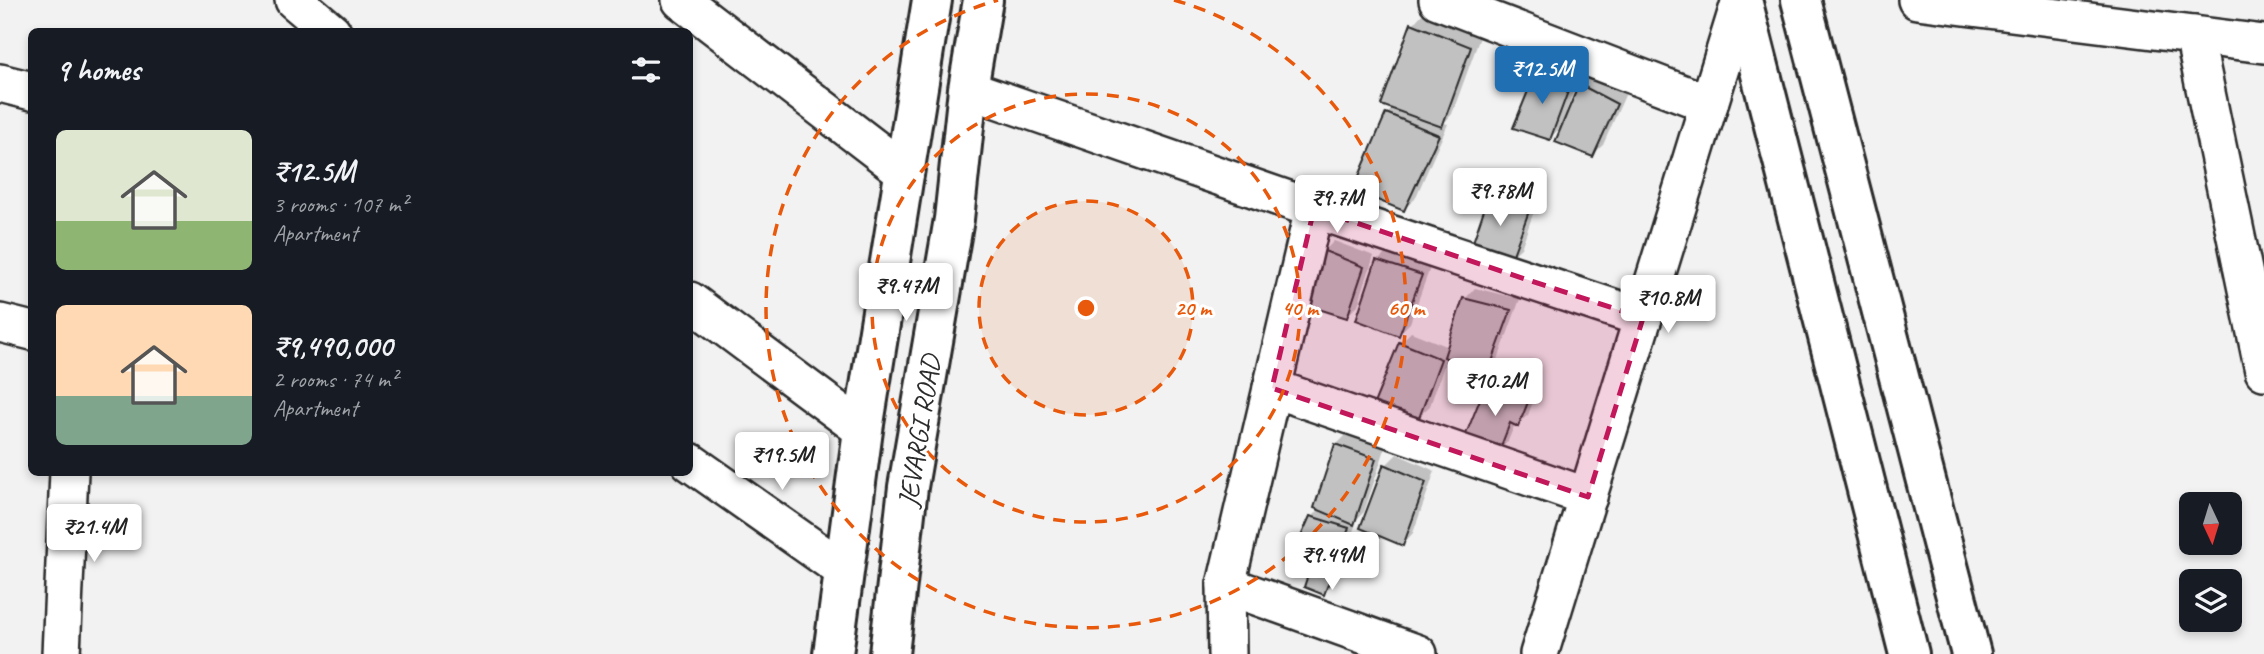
<!DOCTYPE html>
<html lang="en">
<head>
<meta charset="utf-8">
<style>
	:root { --surface:#171b24; --page:#20242c; --text:#f1f3f6; --muted:#9ea1a6; --accent:#1f6fb2 }
	body { margin:0; font-family:Caveat,sans-serif; background:var(--page); color:var(--text); height:100vh; display:flex; flex-direction:column; font-size:26px; white-space:nowrap }
	* { box-sizing:border-box; margin:0 }
	p { font-size:23px; color:var(--muted) }
	.icon { flex:none; width:38px; height:38px; fill:none; stroke:currentColor; stroke-width:2; stroke-linecap:round; stroke-linejoin:round }
	.map { position:relative; flex:1; overflow:hidden }
	.side { position:absolute; left:28px; top:28px; width:665px; height:448px; display:flex; flex-direction:column; background:var(--surface); border-radius:10px; box-shadow:0 4px 10px #0003 }
	.side>* { flex:none }
	.needle { width:46px; rotate:176deg }
	.buttons { position:absolute; left:2179px; top:492px; display:grid; gap:14px }
	.buttons a { display:grid; place-items:center; width:63px; height:63px; border-radius:10px; background:var(--surface); box-shadow:0 4px 10px #0003; font-size:35px }
	.price { position:absolute; translate:-50% -60px; padding:0 16px; border-radius:7px; background:#fff; color:#222; font-size:23px; line-height:46px; filter:drop-shadow(0 2px 4px #0008) }
	.price::after { content:''; position:absolute; left:50%; top:42px; width:21px; height:16px; margin-left:-10px; background:inherit; clip-path:polygon(0 0,100% 0,50% 100%) }
	.price.on { background:var(--accent); color:#fff }
	ul { padding:0; list-style:none }
	li { display:flex; align-items:center; gap:21px; height:175px; padding:0 28px }
	li span { display:grid; place-items:center; flex:none; width:196px; height:140px; border-radius:10px; color:#555 }
	li>.icon { margin-inline-start:auto }
	span .icon { width:84px; height:84px; fill:#fffc; stroke-width:1 }
	li b { font-size:30px }
	h2 { display:flex; justify-content:space-between; align-items:center; height:84px; padding:0 28px; font-size:30px }
	.map>svg:first-child { display:block }
	.shadow { fill:#0003 }
	.building { fill:#c1c1c1; stroke:#2b2b2b; stroke-width:2 }
	.lines { fill:none; stroke-linecap:round; stroke-linejoin:round }
	.minor-casing { stroke:#2b2b2b; stroke-width:42 }
	.secondary-casing { stroke:#2b2b2b; stroke-width:44 }
	.primary-casing { stroke:#2b2b2b; stroke-width:44 }
	.minor { stroke:#fff; stroke-width:37 }
	.secondary { stroke:#fff; stroke-width:38 }
	.primary { stroke:#fff; stroke-width:38 }
	.marked { fill:#c2185b; fill-opacity:0.2; stroke:#c2185b; stroke-width:5; stroke-dasharray:14 9; stroke-linejoin:round }
	.ring { fill:none; stroke:#e8590c; stroke-width:3.5; stroke-dasharray:12 9 }
	.labels { text-anchor:middle; dominant-baseline:central; stroke-width:6; stroke-linejoin:round; paint-order:stroke }
	.street-label { font-size:28px; fill:#2b2b2b; stroke:#fff }
	.centre { fill:#e8590c; stroke:#fff; stroke-width:3.5 }
	.ring-label { font-size:21px; text-anchor:middle; font-weight:bold; fill:#e8590c; stroke:#fff; stroke-width:6; stroke-linejoin:round; paint-order:stroke }
</style>
</head>
<body>
<div class="map">
<svg width="2264" height="654" viewBox="0 0 2264 654">
	<rect width="100%" height="100%" fill="#f2f2f2"/>
	<filter id="ink" filterUnits="userSpaceOnUse"><feTurbulence type="fractalNoise" baseFrequency=".0143" numOctaves="2"/><feDisplacementMap in="SourceGraphic" scale="14" xChannelSelector="R" yChannelSelector="G"/><feConvolveMatrix kernelMatrix="1 2 1 2 8 2 1 2 1" color-interpolation-filters="sRGB"/></filter>
	<g filter="url(#ink)">
		<g class="shadow">
			<path d="M1423 13 1480 37 1452 114 1444 123 1448 124 1415 199 1404 209 1387 114 1393 108 1383 104 1413 24Z"/>
			<path d="M1549 60 1579 75 1566 112 1569 113 1580 85 1591 74 1626 93 1603 145 1592 155 1565 123 1550 138 1538 70Z"/>
			<path d="M1501 185 1538 200 1521 248 1510 258 1491 196Z"/>
			<path d="M1334 241 1374 256 1358 305 1347 316 1324 251Z"/>
			<path d="M1389 250 1431 265 1410 323 1399 334 1378 261Z"/>
			<path d="M1475 288 1520 299 1496 365 1486 376 1447 357 1430 406 1419 416 1403 411 1395 419 1400 343 1411 332 1449 347 1465 299Z"/>
			<path d="M1499 372 1539 386 1528 415 1517 425 1515 424 1508 441 1498 452 1488 383Z"/>
			<path d="M1347 434 1385 449 1364 512 1358 518 1334 583 1324 593 1310 574 1312 517 1320 509 1336 445Z"/>
			<path d="M1397 454 1435 471 1413 533 1403 544 1363 527 1386 465Z"/>
		</g>
		<g class="building">
			<path d="M1411 23 1471 47 1442 127 1381 105Z"/>
			<path d="M1537 69 1570 86 1550 140 1513 128Z"/>
			<path d="M1579 84 1617 104 1593 157 1555 142Z"/>
			<path d="M1386 113 1439 135 1404 211 1353 190Z"/>
			<path d="M1489 195 1529 211 1511 260 1471 248Z"/>
			<path d="M1322 250 1364 267 1347 318 1306 305Z"/>
			<path d="M1376 260 1422 275 1399 336 1356 320Z"/>
			<path d="M1463 298 1511 310 1486 378 1444 357Z"/>
			<path d="M1399 342 1441 359 1419 418 1400 411 1395 421 1371 411Z"/>
			<path d="M1487 382 1530 397 1518 427 1510 423 1498 454 1462 444Z"/>
			<path d="M1335 444 1376 459 1354 525 1314 508Z"/>
			<path d="M1384 464 1426 482 1403 546 1360 528Z"/>
			<path d="M1310 516 1349 528 1324 595 1304 587 1308 575 1287 568Z"/>
		</g>
		<g class="lines">
			<defs>
				<g id="minor">
					<path d="M294 0 332 32"/>
					<path d="M681 0 905 172"/>
					<path d="M1438 0 1709 104"/>
					<path d="M1917 0 2264 44"/>
					<path d="M2194 35 2264 371"/>
					<path d="M0 83 32 91"/>
					<path d="M968 89 1314 209 1226 585 1227 654"/>
					<path d="M1314 209 1643 318"/>
					<path d="M690 301 863 430"/>
					<path d="M0 323 32 331"/>
					<path d="M1272 388 1588 497"/>
					<path d="M690 462 842 569"/>
					<path d="M1226 585 1418 654"/>
					<path d="M61 654 69 472"/>
					<path d="M1539 654 1741 0"/>
				</g>
				<g id="secondary">
					<path d="M833 654 863 430 932 0"/>
					<path d="M889 654 908 487 954 219 968 89 983 0"/>
				</g>
				<g id="primary">
					<path d="M1742 0 1909 654"/>
					<path d="M1801 0 1971 654"/>
				</g>
			</defs>
			<use href="#minor" class="minor-casing"/>
			<use href="#secondary" class="secondary-casing"/>
			<use href="#primary" class="primary-casing"/>
			<use href="#minor" class="minor"/>
			<use href="#secondary" class="secondary"/>
			<use href="#primary" class="primary"/>
		</g>
	</g>
	<path class="marked" d="M1314 209 1643 318 1588 497 1272 388Z"/>
	<circle cx="1086" cy="308" r="107" fill="#e8590c" fill-opacity=".12"/>
	<g class="ring">
		<circle cx="1086" cy="308" r="107"/>
		<circle cx="1086" cy="308" r="214"/>
		<path d="M1174 0A320 320 0 1 1 998 0"/>
	</g>
	<g class="labels">
		<g class="street-label">
			<text transform="translate(919 431) rotate(-81)">JEVARGI ROAD</text>
		</g>
	</g>
	<circle cx="1086" cy="308" r="10" class="centre"/>
	<g class="ring-label">
		<text x="1193" y="315">20 m</text>
		<text x="1300" y="315">40 m</text>
		<text x="1406" y="315">60 m</text>
	</g>
</svg>
<div class="buttons">
<a><svg class="needle" viewBox="-14 -14 28 28"><path d="M0-13l5 13h-10z" fill="#e53935"/><path d="M0 13l5-13h-10z" fill="#9ea1a6"/></svg></a>
<a><svg class="icon" aria-label="layers" viewBox="0 0 24 24"><path d="M12 4l9 5-9 5-9-5zM3 14l9 5 9-5"/></svg></a>
</div>
<b class="price on" style="left:1542px;top:106px">₹12.5M</b>
<b class="price" style="left:1500px;top:228px">₹9.78M</b>
<b class="price" style="left:1337px;top:235px">₹9.7M</b>
<b class="price" style="left:906px;top:323px">₹9.47M</b>
<b class="price" style="left:1668px;top:335px">₹10.8M</b>
<b class="price" style="left:1495px;top:418px">₹10.2M</b>
<b class="price" style="left:782px;top:492px">₹19.5M</b>
<b class="price" style="left:94px;top:564px">₹21.4M</b>
<b class="price" style="left:1332px;top:592px">₹9.49M</b>
<section class="side">
<h2>9 homes<svg class="icon" aria-label="filters" viewBox="0 0 24 24"><path d="M4 7h16M4 17h16"/><circle cx="9" cy="7" r="2"/><circle cx="15" cy="17" r="2"/></svg></h2>
<ul>
<li><span style="background:linear-gradient(#dfe7d0 65%,#8fb573 0)"><svg class="icon" aria-label="home" viewBox="0 0 24 24"><path d="M3 11l9-7 9 7M6 9v11h12V9"/></svg></span><div><b>₹12.5M</b><p>3 rooms · 107 m²</p><p>Apartment</p></div></li>
<li><span style="background:linear-gradient(#ffd9b3 65%,#7fa58c 0)"><svg class="icon" aria-label="home" viewBox="0 0 24 24"><path d="M3 11l9-7 9 7M6 9v11h12V9"/></svg></span><div><b>₹9,490,000</b><p>2 rooms · 74 m²</p><p>Apartment</p></div></li>
</ul>
</section>
</div>
</body>
</html>
